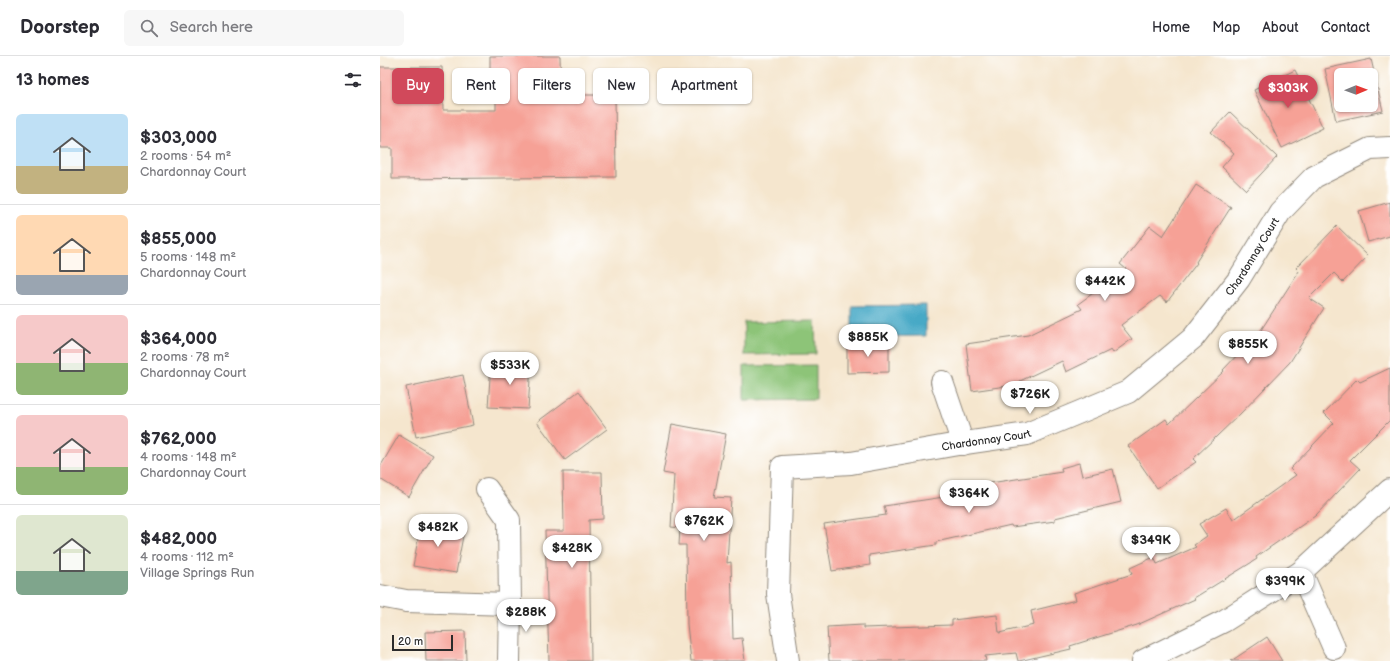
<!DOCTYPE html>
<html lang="en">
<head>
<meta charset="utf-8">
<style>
	:root { --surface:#fff; --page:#f7f7f7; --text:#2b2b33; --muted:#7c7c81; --line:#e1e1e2; --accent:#d1495b }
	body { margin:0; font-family:"Balsamiq Sans",sans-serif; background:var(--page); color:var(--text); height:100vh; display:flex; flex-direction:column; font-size:15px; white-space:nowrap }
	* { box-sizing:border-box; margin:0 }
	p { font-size:13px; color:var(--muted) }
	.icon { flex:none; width:22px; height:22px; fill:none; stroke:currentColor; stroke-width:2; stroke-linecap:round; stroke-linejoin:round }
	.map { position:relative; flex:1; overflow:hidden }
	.sheet { display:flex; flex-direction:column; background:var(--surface); width:380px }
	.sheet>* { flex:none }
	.guide { position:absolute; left:12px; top:12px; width:380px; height:36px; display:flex; gap:8px }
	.needle { width:26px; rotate:89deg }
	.controls { position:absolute; left:954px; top:12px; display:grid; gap:8px }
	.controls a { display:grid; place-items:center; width:44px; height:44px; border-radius:6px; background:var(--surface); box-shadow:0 1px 3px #0004; font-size:20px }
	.scale { position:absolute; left:12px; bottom:10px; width:61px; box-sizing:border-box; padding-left:4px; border:2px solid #2b2b2b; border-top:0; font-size:11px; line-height:14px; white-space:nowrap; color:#2b2b2b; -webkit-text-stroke:3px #fff; paint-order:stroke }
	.price { position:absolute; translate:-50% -34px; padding:0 9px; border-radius:14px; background:#fff; color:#222; font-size:13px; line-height:26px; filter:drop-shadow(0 1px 2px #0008) }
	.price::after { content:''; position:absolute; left:50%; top:24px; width:12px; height:9px; margin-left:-6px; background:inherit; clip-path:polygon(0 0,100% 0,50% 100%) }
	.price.selected { background:var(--accent); color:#fff }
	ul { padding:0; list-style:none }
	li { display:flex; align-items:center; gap:12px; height:100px; padding:0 16px }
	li+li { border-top:1px solid var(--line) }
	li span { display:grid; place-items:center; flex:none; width:112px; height:80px; border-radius:6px; color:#555 }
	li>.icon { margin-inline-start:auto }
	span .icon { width:48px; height:48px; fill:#fffc; stroke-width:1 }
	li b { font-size:17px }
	h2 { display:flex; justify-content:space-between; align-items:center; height:48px; padding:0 16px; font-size:17px }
	.tag { padding:0 14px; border-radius:6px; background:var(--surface); box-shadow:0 1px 3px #0004; font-size:14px; line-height:36px }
	.tag.selected { background:var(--accent); color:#fff }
	header { display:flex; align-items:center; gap:24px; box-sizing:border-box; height:56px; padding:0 20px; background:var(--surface); border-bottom:1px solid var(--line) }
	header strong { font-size:19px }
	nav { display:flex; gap:22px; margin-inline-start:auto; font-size:14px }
	.search { width:280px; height:36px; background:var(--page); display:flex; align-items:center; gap:10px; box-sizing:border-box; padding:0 14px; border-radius:6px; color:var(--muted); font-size:15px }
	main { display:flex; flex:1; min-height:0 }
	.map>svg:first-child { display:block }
	.green { fill:#8dc478; stroke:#5c7852 }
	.water { fill:#46a9c6; stroke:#386a78 }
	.building { fill:#f6a196; fill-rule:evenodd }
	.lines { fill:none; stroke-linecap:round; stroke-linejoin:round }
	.minor-casing { stroke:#90887c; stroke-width:24 }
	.minor { stroke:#fff; stroke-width:22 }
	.labels { text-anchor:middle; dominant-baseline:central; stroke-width:3; stroke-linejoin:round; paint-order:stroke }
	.street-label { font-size:11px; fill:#2b2b2b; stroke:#fff }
</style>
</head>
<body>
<header>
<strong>Doorstep</strong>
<div class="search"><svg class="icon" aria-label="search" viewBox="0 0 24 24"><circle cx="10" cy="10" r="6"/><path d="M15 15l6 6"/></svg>Search here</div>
<nav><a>Home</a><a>Map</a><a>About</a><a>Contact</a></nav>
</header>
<main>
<section class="sheet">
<h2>13 homes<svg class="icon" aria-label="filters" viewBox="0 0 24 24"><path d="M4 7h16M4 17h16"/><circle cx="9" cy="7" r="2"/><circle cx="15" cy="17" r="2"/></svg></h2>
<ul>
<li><span style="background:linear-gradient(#bfe0f5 65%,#c2b280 0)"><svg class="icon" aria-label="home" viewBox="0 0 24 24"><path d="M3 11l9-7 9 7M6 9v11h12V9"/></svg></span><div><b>$303,000</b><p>2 rooms · 54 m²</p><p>Chardonnay Court</p></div></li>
<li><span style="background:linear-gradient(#ffd9b3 75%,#9aa5b1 0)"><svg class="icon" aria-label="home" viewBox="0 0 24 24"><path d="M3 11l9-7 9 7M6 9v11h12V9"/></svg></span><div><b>$855,000</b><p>5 rooms · 148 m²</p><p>Chardonnay Court</p></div></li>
<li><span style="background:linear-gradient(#f6c9c9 60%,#8fb573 0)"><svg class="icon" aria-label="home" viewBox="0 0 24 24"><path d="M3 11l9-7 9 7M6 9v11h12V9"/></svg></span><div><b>$364,000</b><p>2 rooms · 78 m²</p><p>Chardonnay Court</p></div></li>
<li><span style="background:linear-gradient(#f6c9c9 65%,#8fb573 0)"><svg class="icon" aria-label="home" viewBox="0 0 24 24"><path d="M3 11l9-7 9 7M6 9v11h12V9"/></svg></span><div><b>$762,000</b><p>4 rooms · 148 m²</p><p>Chardonnay Court</p></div></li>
<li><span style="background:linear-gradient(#dfe7d0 70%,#7fa58c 0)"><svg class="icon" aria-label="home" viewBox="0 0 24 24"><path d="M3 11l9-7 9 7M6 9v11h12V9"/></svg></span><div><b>$482,000</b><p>4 rooms · 112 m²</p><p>Village Springs Run</p></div></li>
</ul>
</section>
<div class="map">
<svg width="1010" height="605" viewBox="0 0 1010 605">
	<rect width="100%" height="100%" fill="#fff"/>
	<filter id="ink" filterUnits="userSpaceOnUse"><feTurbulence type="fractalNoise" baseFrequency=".025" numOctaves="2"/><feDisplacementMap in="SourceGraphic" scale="8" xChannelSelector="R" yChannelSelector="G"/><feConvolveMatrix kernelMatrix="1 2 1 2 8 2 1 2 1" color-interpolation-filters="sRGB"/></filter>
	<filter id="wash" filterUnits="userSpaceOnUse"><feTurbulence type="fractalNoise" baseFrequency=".012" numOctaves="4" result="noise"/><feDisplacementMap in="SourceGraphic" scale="16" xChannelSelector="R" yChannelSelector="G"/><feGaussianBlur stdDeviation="0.9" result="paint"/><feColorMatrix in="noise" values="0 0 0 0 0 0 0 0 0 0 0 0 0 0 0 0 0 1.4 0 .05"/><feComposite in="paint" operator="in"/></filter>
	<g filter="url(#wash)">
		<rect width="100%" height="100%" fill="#f5e6ce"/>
		<g class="green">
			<path d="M435 265 436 298 364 299V266Z"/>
			<path d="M436 309V343L364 344V310Z"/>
		</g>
		<path class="water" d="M546 249V280L472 281V250Z"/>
		<g id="blocks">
			<g class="building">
				<path d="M110 0H180L181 39H235L236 121 12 123V92H0V11H62L63 54H116V18H110Z"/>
				<path d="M991 3 1003 55 956 65 945 13ZM961 19H991V49H961Z"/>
				<path d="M915 14 943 72 902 92 874 34Z"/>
				<path d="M850 56 897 101 866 134 842 111 854 97 831 76Z"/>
				<path d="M816 129 851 151 816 206 817 207 787 246 780 240 741 269 752 283 733 297 731 294 686 316 682 305 640 325V328L592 335 586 288 648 279 702 253 698 248 746 213 740 208 770 170 783 180Z"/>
				<path d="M1010 146V180L988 186 979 155Z"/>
				<path d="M957 170 988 200 963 226 954 217 929 242 944 252 910 306 861 357 813 403 816 406 777 432 748 390 786 363 789 368 844 315 843 314 881 274 919 215 916 212Z"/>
				<path d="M509 286V316L467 317V287Z"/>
				<path d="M111 307 151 309 148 353 108 351Z"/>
				<path d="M1010 312V364L970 404 980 413 935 460 876 501 877 503 814 542 815 543 757 569 690 590 691 593 639 605H638L636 597 605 600 606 605H449L447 571 483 569V572L572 569V564L617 559 619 577 654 569 651 555 696 544 694 537 752 518 750 512 774 501 777 508 816 491 814 489 827 480 819 468 846 452 853 464 916 419 910 413 954 367 944 357 977 323 980 326Z"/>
				<path d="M83 319 93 369 36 381 26 331Z"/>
				<path d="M199 335 227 373 185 404 157 366Z"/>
				<path d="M292 368 346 378 334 441 351 442 347 507 351 506 353 583 362 582 365 605H311L307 568 306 489H299L300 472 291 471 294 419 283 417Z"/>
				<path d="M19 379 53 399 29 441 0 423V411Z"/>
				<path d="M699 407 702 420 733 413 741 446 675 462V465L632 471 631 469 556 486V489L489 499 490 509 452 515 444 468 506 459 504 450 564 441 563 437 610 427 682 416 681 412Z"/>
				<path d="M183 416H222L223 463 209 464 211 605H169L165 475H184Z"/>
				<path d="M41 467 84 475 76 517 33 510Z"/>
				<path d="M85 575 86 605H46L45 576Z"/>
				<path d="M887 581 902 605H851Z"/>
			</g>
		</g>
	</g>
	<g filter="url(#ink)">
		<use href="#blocks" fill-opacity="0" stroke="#90887c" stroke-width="1"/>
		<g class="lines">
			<defs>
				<g id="minor">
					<path d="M562 326 583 388"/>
					<path d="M107 433 129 464 130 548 129 605"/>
					<path d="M921 516 954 592"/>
					<path d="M0 540 26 545 130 548"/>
					<path id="s1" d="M408 605 398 538 402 411 471 407 578 388 647 378 748 336 813 282 859 223 900 156 934 121 990 93 1010 92"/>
					<path d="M763 605 844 565 921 516 1010 434"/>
				</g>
			</defs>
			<use href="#minor" class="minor-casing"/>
			<use href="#minor" class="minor"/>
		</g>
	</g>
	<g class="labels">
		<g class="street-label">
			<text stroke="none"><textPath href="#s1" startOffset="737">Chardonnay Court</textPath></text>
			<text stroke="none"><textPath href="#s1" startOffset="401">Chardonnay Court</textPath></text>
		</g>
	</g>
</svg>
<div class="controls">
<a><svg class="needle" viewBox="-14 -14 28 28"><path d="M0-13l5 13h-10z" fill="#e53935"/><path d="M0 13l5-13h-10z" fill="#7c7c81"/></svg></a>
</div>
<div class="scale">20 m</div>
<b class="price selected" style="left:908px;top:53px">$303K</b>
<b class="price" style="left:725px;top:246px">$442K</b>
<b class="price" style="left:488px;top:302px">$885K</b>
<b class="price" style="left:868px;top:309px">$855K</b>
<b class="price" style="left:130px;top:330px">$533K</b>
<b class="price" style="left:650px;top:359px">$726K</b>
<b class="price" style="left:589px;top:458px">$364K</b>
<b class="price" style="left:324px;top:486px">$762K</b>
<b class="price" style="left:58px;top:492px">$482K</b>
<b class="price" style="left:771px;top:505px">$349K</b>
<b class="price" style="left:192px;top:513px">$428K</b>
<b class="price" style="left:905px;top:546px">$399K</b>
<b class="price" style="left:146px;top:577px">$288K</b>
<div class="guide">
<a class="tag selected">Buy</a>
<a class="tag">Rent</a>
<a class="tag">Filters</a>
<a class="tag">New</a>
<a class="tag">Apartment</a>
</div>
</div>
</main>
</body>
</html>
